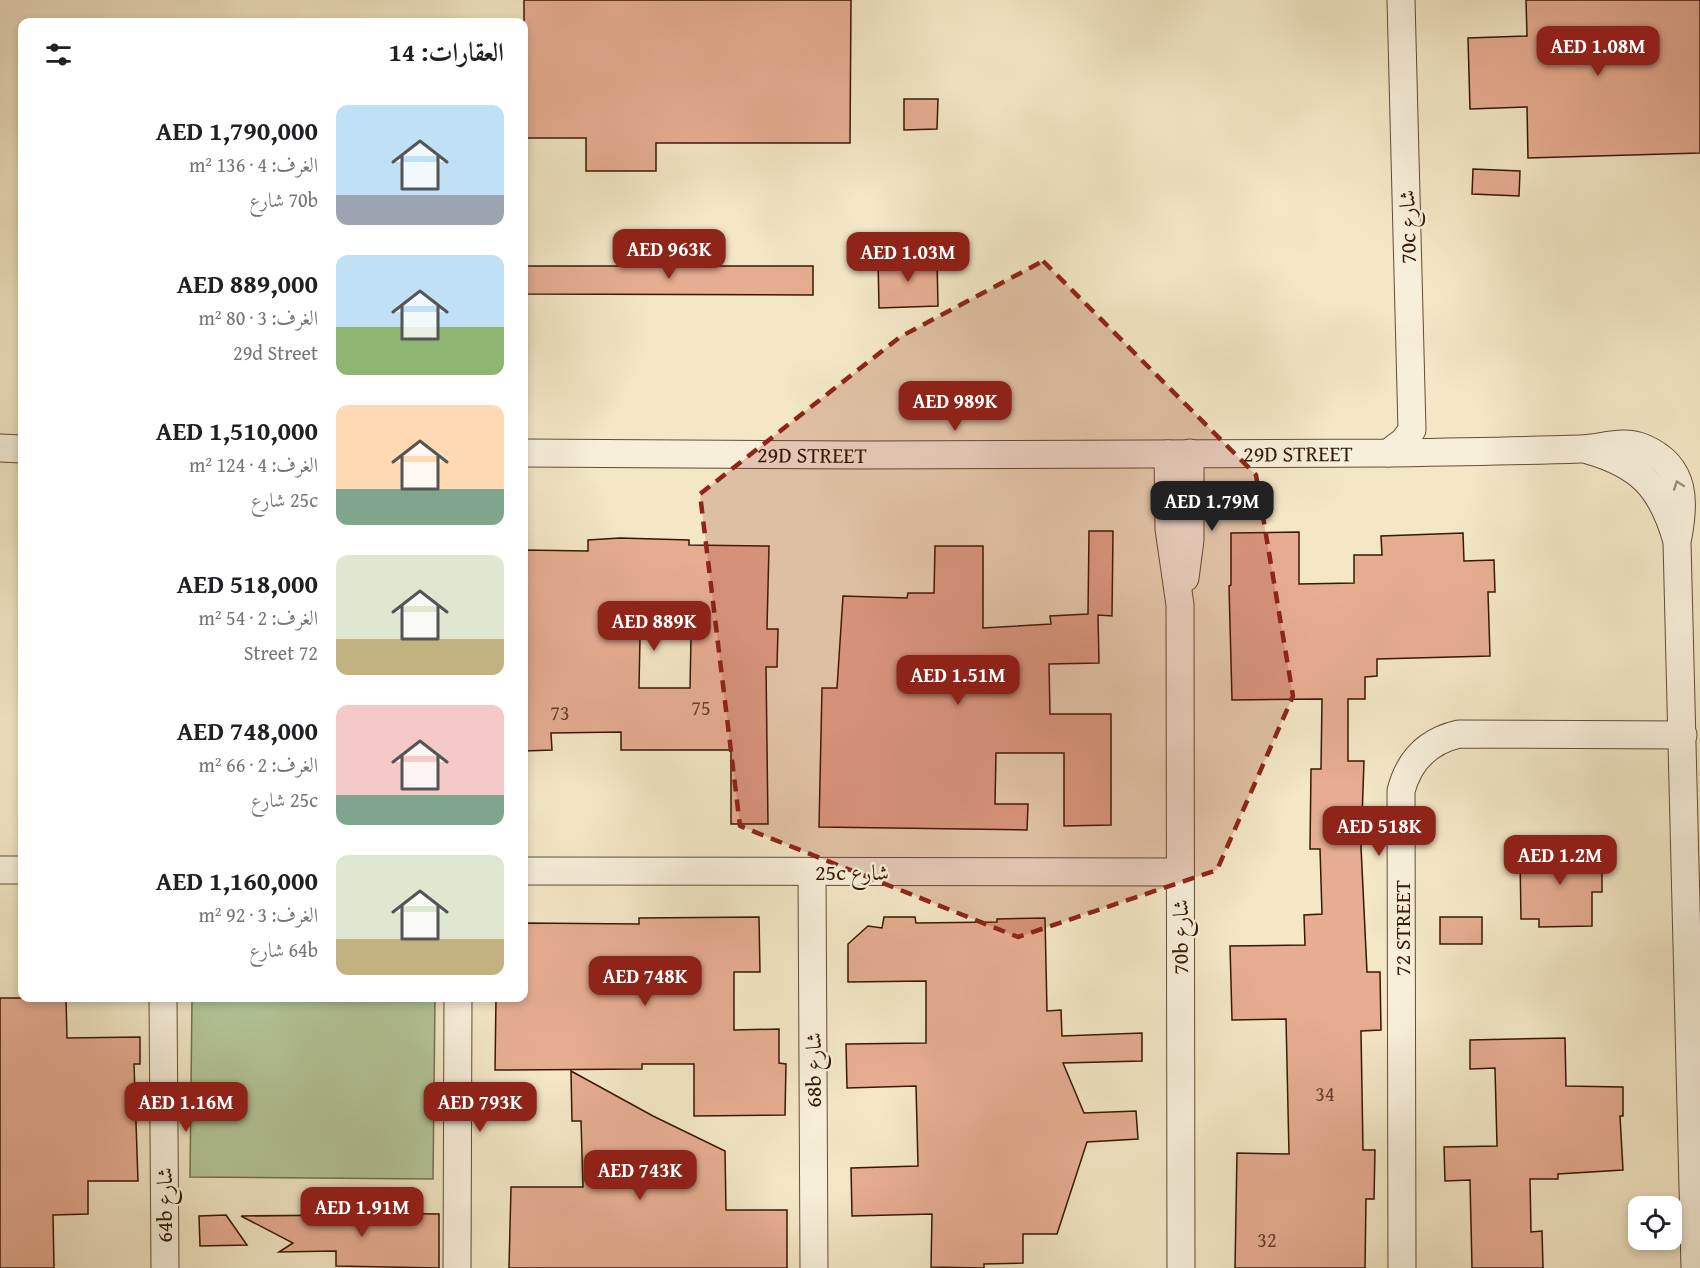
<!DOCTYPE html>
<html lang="ar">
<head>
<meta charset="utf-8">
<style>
	:root { --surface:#fff; --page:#f2f2f2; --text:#202124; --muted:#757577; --accent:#8f2418 }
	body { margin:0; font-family:"Gentium Book Plus",Amiri,serif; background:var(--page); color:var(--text); direction:rtl; height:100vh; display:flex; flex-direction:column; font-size:22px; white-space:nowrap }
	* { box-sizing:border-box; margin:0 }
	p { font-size:20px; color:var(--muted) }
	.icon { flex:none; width:33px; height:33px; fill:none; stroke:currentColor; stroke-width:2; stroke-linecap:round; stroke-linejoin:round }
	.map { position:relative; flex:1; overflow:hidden; direction:ltr }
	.side { position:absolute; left:18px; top:18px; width:510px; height:984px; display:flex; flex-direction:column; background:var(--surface); border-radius:12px; box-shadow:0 3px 9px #0003; direction:rtl }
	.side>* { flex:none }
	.tools { position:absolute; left:1628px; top:1196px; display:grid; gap:12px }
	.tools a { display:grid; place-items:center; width:54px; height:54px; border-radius:12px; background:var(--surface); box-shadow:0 3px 9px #0003; font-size:30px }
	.price { position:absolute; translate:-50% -51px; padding:0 14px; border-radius:12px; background:var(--accent); color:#fff; font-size:20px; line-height:39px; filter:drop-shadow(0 2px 3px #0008) }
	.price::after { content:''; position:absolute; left:50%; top:36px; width:18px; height:14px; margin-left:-9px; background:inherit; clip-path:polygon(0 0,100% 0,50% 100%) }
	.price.active { background:#222; color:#fff }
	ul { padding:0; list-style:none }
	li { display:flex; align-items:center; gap:18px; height:150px; padding:0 24px }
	li span { display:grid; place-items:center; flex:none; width:168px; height:120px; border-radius:12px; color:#555 }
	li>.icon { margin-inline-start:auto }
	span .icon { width:72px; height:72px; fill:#fffc; stroke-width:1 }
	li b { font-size:26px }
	h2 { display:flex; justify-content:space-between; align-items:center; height:72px; padding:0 24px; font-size:26px }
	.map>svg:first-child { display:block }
	.green { fill:#b4c79a; stroke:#76704f; stroke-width:1.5 }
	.building { fill:#e7ad92; stroke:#371804; stroke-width:1.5; fill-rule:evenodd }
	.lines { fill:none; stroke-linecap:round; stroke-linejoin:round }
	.minor-casing { stroke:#664c34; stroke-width:29 }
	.minor { stroke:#f7efda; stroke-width:27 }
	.oneway { stroke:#a18e7a }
	.marked { fill:#8f2418; fill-opacity:0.2; stroke:#8f2418; stroke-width:4.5; stroke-dasharray:12 8; stroke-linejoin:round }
	.labels { text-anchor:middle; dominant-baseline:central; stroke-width:4.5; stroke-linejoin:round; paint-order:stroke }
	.number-label { font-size:20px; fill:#633d28 }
	.street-label { font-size:22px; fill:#371804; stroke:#f7efda }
</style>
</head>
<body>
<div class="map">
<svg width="1700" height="1268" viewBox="0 0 1700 1268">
	<rect width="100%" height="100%" fill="#f3e7c6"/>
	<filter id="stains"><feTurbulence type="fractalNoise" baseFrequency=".00333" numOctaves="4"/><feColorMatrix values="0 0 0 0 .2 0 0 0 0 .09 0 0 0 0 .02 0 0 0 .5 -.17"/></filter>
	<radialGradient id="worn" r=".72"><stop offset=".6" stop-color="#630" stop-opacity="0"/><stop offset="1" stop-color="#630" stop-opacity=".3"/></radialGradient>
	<path class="green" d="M192 998H435L433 1179 190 1177Z"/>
	<g class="building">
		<path d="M524 0H851L850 143H656V171H586V138H524Z"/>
		<path d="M1526 0H1700V153L1528 158 1527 107 1470 109 1468 38 1527 36Z"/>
		<path d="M904 99H938L937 129 904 130Z"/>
		<path d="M1473 169 1520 171 1519 196 1472 194Z"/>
		<path d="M937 258 938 306 879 308 878 259Z"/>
		<path d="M524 266H813V295L524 294Z"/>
		<path d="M1089 531H1113L1112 616 1098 615 1099 663 1049 664 1050 714H1111V825L1064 826V753H996L995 804H1028L1027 830 819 827 822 688H837L843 596 907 598 908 593H934L935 546H983V628L1051 624 1050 616 1088 614Z"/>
		<path d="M1299 532V584L1354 583V555H1382L1381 536 1463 533 1464 561 1494 560 1495 592H1488L1490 656 1377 659V676L1365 677V699H1348V761H1364L1361 847 1367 972H1380L1381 1030 1361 1031 1363 1150H1375L1374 1199H1366L1365 1268H1235L1237 1153 1289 1154 1286 1019 1232 1020 1230 946 1305 945 1304 915 1322 914 1320 849H1310L1311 769H1321L1322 699 1232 700 1229 586 1231 585V533Z"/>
		<path d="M620 538 689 540V545L769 546 767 629H778L777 667H766L768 824H731V750H621V732L551 733 552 750 524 751V550L588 551V540ZM640 637 691 638 690 688H639Z"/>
		<path d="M1538 846H1592V867H1602V892H1592V926L1539 927V919H1521L1520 858H1538Z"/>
		<path d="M759 917 760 972H734V1030L779 1029V1063L786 1064 785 1115 694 1116V1064H642V1069L495 1070 496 998H524V923L639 924V918Z"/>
		<path d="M884 917H915L916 923 997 922V919L1045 918 1047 1011 1061 1010 1062 1036 1142 1033V1061L1063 1063 1084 1113 1136 1111 1138 1139 1087 1142 1057 1234H1023V1263L984 1264V1268L931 1267 932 1214 852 1216 851 1168 918 1166 916 1086 847 1088 846 1044 926 1043V981L848 982V944L868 926 882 928Z"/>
		<rect x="1440" y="917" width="42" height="27"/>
		<path d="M0 998H66L67 1038 140 1037V1064H134L138 1181H88V1214L53 1215 54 1268H0Z"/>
		<path d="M1565 1038 1566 1086 1623 1087V1116H1620L1623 1170 1558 1174V1179H1530L1531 1232 1542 1231 1543 1268H1472L1470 1180 1445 1181 1444 1147 1497 1146 1495 1068 1470 1069V1040Z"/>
		<path d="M571 1071 653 1116 725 1151 726 1210H787V1268H509L511 1187H583L581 1121H572Z"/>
		<path d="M345 1213 439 1214V1268L336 1266V1251L279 1252 293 1243 241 1216 345 1215Z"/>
		<path d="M226 1215 247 1245 200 1246 199 1216Z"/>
	</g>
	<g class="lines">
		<defs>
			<g id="minor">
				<path d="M0 448 22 449"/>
				<path d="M1588 450C1640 465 1661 487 1676 538"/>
				<path id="s1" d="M524 453 862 455 1388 453 1404 441 1412 430 1401 0"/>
				<path d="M1388 453C1452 452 1517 451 1581 449 1603 448 1623 439 1644 448 1687 467 1685 503 1677 542L1695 1268"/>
				<path d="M1168 454 1169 529 1180 605 1181 1268"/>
				<path d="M1185 578 1190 540V453"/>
				<path d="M0 870H22"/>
				<path d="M524 871 1180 872"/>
				<path d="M812 872 814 1268"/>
				<path d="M163 998 165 1268"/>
				<path d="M457 1268 458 998"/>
				<path d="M1402 1268 1401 791C1409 760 1428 741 1459 734L1683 735"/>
			</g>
		</defs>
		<use href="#minor" class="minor-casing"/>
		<use href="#minor" class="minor"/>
	</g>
	<defs><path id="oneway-chevron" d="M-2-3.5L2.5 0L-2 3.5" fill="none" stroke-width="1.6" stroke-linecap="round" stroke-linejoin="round" transform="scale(1.5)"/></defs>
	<use class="oneway" href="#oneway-chevron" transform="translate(1678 485) rotate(-110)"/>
	<path class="marked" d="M1043 261 1256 475 1293 696 1217 870 1018 937 740 826 700 494 900 337Z"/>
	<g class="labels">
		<g class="number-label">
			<text x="701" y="707">75</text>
			<text x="560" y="712">73</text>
			<text x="1325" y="1093">34</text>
			<text x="1267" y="1239">32</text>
		</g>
		<g class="street-label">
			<text transform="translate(1407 227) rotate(-91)">70c شارع</text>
			<text stroke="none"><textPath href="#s1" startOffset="774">29D STREET</textPath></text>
			<text stroke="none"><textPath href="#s1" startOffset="288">29D STREET</textPath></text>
			<text x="852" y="872">25c شارع</text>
			<text transform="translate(1402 928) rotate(-90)">72 STREET</text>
			<text transform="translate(1180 937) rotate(-90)">70b شارع</text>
			<text transform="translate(813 1070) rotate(-90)">68b شارع</text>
			<text transform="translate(164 1205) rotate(-90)">64b شارع</text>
		</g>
	</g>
	<rect width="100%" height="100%" filter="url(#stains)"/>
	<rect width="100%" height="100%" fill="url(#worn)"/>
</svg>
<div class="tools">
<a><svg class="icon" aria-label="locate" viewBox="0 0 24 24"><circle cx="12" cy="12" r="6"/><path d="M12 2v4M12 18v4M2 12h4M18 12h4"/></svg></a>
</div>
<b class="price" style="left:1598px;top:77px">AED 1.08M</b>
<b class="price" style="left:669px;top:280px">AED 963K</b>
<b class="price" style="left:908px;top:283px">AED 1.03M</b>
<b class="price" style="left:955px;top:432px">AED 989K</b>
<b class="price active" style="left:1212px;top:532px">AED 1.79M</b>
<b class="price" style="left:654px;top:652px">AED 889K</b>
<b class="price" style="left:958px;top:706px">AED 1.51M</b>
<b class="price" style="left:1379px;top:857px">AED 518K</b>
<b class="price" style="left:1560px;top:886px">AED 1.2M</b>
<b class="price" style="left:645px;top:1007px">AED 748K</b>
<b class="price" style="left:186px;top:1133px">AED 1.16M</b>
<b class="price" style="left:480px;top:1133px">AED 793K</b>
<b class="price" style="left:640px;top:1201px">AED 743K</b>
<b class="price" style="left:362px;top:1238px">AED 1.91M</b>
<section class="side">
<h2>العقارات: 14<svg class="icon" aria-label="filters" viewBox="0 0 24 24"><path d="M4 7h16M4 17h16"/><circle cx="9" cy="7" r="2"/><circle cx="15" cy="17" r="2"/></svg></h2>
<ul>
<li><span style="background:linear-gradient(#bfe0f5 75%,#9aa5b1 0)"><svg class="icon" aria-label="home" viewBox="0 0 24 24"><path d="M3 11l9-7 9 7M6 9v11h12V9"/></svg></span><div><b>AED 1,790,000</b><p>الغرف: 4 · 136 m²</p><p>70b شارع</p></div></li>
<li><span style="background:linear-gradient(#bfe0f5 60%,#8fb573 0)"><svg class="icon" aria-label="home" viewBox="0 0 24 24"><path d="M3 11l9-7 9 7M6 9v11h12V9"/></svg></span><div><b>AED 889,000</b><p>الغرف: 3 · 80 m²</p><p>29d Street</p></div></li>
<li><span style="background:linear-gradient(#ffd9b3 70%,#7fa58c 0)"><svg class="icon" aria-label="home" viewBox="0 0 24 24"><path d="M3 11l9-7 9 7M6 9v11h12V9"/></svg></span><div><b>AED 1,510,000</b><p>الغرف: 4 · 124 m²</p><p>25c شارع</p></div></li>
<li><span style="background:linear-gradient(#dfe7d0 70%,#c2b280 0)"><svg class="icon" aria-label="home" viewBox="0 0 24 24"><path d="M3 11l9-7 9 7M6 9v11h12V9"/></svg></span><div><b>AED 518,000</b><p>الغرف: 2 · 54 m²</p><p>72 Street</p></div></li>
<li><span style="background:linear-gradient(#f6c9c9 75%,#7fa58c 0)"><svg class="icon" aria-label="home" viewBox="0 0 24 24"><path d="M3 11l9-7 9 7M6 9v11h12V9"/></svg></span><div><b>AED 748,000</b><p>الغرف: 2 · 66 m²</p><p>25c شارع</p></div></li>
<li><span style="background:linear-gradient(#dfe7d0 70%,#c2b280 0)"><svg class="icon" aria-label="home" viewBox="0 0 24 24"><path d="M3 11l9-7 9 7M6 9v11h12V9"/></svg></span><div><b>AED 1,160,000</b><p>الغرف: 3 · 92 m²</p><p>64b شارع</p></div></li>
</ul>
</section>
</div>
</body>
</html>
